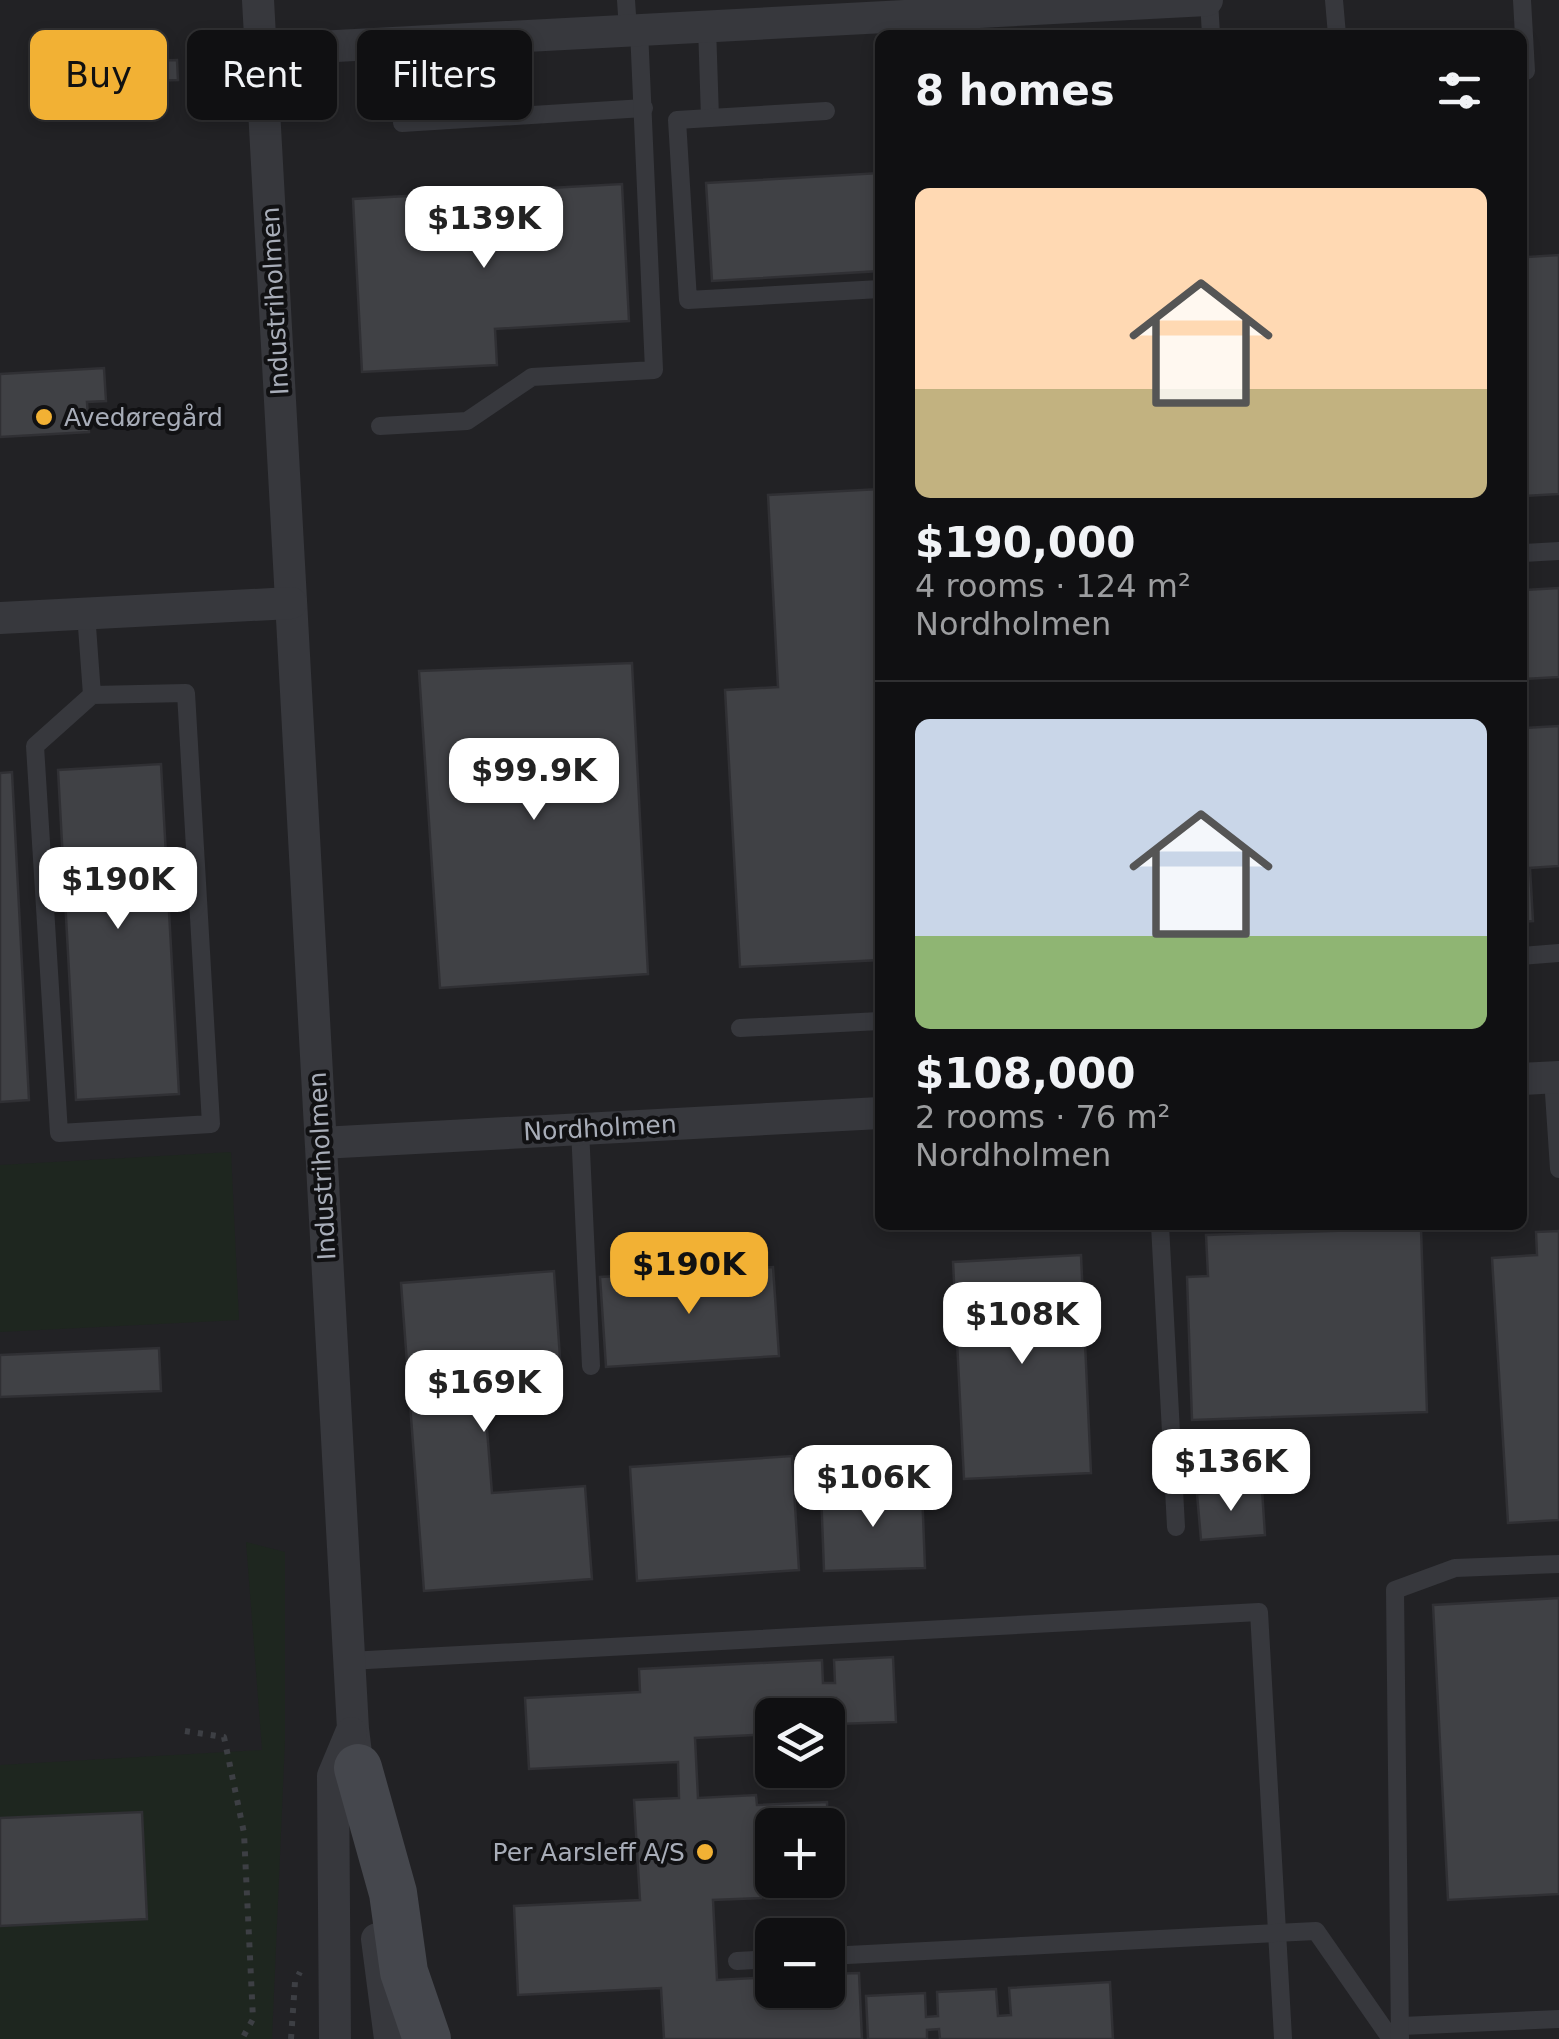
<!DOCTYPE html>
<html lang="en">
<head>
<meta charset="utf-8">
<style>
	:root { --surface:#101012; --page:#19191b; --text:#f1f3f6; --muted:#9c9d9f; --line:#303032; --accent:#f2b134 }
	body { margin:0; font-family:"DejaVu Sans",sans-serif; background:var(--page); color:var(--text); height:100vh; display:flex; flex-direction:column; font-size:38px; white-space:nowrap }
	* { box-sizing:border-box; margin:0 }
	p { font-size:32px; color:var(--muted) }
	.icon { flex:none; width:55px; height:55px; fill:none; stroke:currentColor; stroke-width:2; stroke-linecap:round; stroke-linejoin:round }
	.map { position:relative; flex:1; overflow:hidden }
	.side { position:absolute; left:875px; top:30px; width:652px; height:1200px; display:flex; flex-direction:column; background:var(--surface); border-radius:15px; box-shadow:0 5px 15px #0003,0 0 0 2px var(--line) }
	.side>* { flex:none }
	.guide { position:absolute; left:30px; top:30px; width:695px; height:90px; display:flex; gap:20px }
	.buttons { position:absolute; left:755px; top:1698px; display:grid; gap:20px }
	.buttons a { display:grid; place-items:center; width:90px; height:90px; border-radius:15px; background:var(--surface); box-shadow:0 5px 15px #0003,0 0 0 2px var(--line); font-size:50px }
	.price { position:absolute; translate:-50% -85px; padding:0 22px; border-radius:20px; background:#fff; color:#222; font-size:32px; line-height:65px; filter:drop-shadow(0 2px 5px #0008) }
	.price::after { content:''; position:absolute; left:50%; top:60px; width:30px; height:22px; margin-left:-15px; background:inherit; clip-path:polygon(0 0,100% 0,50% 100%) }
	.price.active { background:var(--accent); color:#111 }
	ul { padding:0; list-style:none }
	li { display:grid; align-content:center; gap:20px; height:530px; padding:0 40px }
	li+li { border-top:2px solid var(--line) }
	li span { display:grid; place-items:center; height:310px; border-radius:15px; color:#555 }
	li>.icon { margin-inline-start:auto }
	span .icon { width:180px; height:180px; fill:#fffc; stroke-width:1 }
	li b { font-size:42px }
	h2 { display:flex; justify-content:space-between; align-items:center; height:120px; padding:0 40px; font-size:42px }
	.pill { padding:0 35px; border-radius:15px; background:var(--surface); box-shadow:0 5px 15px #0003,0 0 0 2px var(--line); font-size:35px; line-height:90px }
	.pill.active { background:var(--accent); color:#111 }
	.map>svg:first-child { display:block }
	.built { fill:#222225; fill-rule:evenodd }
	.green { fill:#1e261f }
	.building { fill:#404145; stroke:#303034; stroke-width:2.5; fill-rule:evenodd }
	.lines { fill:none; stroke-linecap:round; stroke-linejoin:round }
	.path { stroke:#3d3f44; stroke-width:6; stroke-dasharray:5 8; stroke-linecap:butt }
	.lane { stroke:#37383d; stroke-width:18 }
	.street { stroke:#37383d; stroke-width:32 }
	.secondary { stroke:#45474d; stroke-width:48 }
	.poi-dot { fill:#f2b134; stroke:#111113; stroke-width:4 }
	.labels { text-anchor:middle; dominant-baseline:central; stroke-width:8; stroke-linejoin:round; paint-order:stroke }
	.street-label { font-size:25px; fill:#a8adb8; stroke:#111113 }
	.poi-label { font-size:25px; fill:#a8adb8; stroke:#111113; text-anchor:start }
</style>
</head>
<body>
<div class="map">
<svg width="1559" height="2039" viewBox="0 0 1559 2039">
	<rect width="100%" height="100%" fill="#161618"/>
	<path class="built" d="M0 0H1559V2039H0ZM880 35H1522V1225H880ZM772 1715H828V1770H772ZM772 1825H828V1880H772ZM772 1935H828V1990H772Z"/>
	<g class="green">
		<path d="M231 1152 239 1320 0 1332V1165Z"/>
		<path d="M246 1542 285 1552V1741L272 2039H0V1926L147 1919 0 1818V1765L262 1750Z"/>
	</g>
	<g class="building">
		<path d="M177 60 178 80 148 81 147 61Z"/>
		<path d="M1522 170 1528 257 1559 255V494L1522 496Z"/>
		<path d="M880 173V271L712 281 706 183Z"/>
		<path d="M622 184 629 321 495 329 497 365 362 372 353 199Z"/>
		<path d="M104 368 106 401 87 402 89 432 0 437V374Z"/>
		<path d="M880 489V960L740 967 725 690 778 687 768 495Z"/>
		<path d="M1559 588V677L1522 679V590Z"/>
		<path d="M632 663 648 974 440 988 419 671Z"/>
		<path d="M1522 725 1523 728 1559 726V866L1530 868 1533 921 1522 922Z"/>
		<path d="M161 764 179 1094 76 1100 58 770Z"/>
		<path d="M12 772 29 1100 0 1102V773Z"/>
		<path d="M1421 1228 1427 1412 1192 1420 1187 1277 1208 1276 1206 1235Z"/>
		<path d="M1559 1231V1520L1508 1523 1492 1258 1537 1255 1536 1232Z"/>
		<path d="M1081 1255 1091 1473 964 1479 953 1262Z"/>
		<path d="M773 1267 779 1356 606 1367 600 1277Z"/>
		<path d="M554 1271 561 1372 483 1378 492 1493 585 1486 592 1579 424 1591 401 1283Z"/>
		<path d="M159 1348 161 1391 0 1397V1355Z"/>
		<path d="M792 1456 799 1570 637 1581 630 1467Z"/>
		<path d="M922 1489 925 1568 824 1571 821 1492Z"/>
		<path d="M1262 1489 1265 1535 1201 1540 1197 1494Z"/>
		<path d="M1559 1598V1894L1448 1900 1433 1605Z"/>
		<path d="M893 1657 896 1722 837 1724 836 1698 824 1699V1715H772V1734L695 1738 698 1798 756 1795 757 1805 827 1802 831 1883 760 1886 761 1898 713 1900 717 1980 772 1977V1990H828V1974L859 1973 862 2039H664L661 1988 518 1995 514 1906 640 1900 634 1800 679 1798 678 1762 529 1769 525 1698 640 1692 639 1669 822 1660 823 1683H835L834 1660ZM772 1825H828V1880H772Z"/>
		<path d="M142 1812 147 1919 0 1926V1818Z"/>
		<path d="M1110 1982 1113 2039H940L939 2029 927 2030V2039H868L866 1996 925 1993 926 2017 938 2016 937 1992 996 1989 998 2016 1011 2015 1009 1988Z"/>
	</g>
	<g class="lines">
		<g class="path">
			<path d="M185 1731 224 1737 244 1833 253 2019 242 2039"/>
			<path d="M291 2039 295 1982 300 1972"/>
		</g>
		<g class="lane">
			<path d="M626 0 628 30"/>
			<path d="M1209 0 1211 35"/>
			<path d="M1334 0 1337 35"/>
			<path d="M1522 0 1526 71H1522"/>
			<path d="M707 26 710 118"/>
			<path d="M826 111 677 120 688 300 880 289"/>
			<path d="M402 123 644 108"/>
			<path d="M380 426 467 421 532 377 654 370 639 30"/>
			<path d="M1522 553 1559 551"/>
			<path d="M86 613 92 695 186 693 211 1124 59 1133 35 746 92 695"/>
			<path d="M1522 956 1559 953"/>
			<path d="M740 1028 880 1021"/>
			<path d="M1553 1078 1559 1169"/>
			<path d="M580 1129 591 1366"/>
			<path d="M1160 1225 1176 1527"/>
			<path d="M349 1661 1259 1612 1283 2038"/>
			<path d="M828 1956 1316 1931 1391 2039"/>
			<path d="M737 1961 772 1959"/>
			<path d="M1402 2026 1559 2019"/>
			<path d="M1400 2039 1395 1590 1455 1568 1559 1564"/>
		</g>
		<g class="street">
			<path d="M258 0 353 1729 360 1786"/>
			<path d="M261 50 1207 0"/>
			<path d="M0 618 291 603"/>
			<path d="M1522 1079 1559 1077"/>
			<path d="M321 1143 880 1113"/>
			<path d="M377 1939 390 2039"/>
			<path d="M335 2039 333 1776 351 1733"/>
		</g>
		<path class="secondary" d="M358 1768 393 1893 404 1972 427 2039"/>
	</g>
	<g class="poi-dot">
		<circle cx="44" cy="417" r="10"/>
		<circle cx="705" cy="1852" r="10"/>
	</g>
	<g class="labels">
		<g class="street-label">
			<text transform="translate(275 301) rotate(-93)">Industriholmen</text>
			<text transform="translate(600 1128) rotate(-3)">Nordholmen</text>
			<text transform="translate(322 1166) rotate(-93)">Industriholmen</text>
		</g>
		<g class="poi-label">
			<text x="64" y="417">Avedøregård</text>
			<text x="685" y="1852" text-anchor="end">Per Aarsleff A/S</text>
		</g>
	</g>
</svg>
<div class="buttons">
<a><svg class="icon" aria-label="layers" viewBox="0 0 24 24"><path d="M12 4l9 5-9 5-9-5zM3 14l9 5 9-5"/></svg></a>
<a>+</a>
<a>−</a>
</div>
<b class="price" style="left:484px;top:271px">$139K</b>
<b class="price" style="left:534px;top:823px">$99.9K</b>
<b class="price" style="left:118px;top:932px">$190K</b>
<b class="price active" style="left:689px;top:1317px">$190K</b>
<b class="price" style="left:1022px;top:1367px">$108K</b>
<b class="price" style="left:484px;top:1435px">$169K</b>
<b class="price" style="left:1231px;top:1514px">$136K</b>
<b class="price" style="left:873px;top:1530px">$106K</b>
<div class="guide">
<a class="pill active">Buy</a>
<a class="pill">Rent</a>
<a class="pill">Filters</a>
</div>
<section class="side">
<h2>8 homes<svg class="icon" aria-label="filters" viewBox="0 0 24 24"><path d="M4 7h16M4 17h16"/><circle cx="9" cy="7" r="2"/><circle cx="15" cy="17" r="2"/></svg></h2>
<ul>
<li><span style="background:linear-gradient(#ffd9b3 65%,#c2b280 0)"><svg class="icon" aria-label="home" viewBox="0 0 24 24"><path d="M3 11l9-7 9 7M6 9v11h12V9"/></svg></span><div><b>$190,000</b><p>4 rooms · 124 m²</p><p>Nordholmen</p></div></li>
<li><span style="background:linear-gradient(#c9d6e8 70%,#8fb573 0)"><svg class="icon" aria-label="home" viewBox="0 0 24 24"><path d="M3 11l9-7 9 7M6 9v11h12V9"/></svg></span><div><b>$108,000</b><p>2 rooms · 76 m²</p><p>Nordholmen</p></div></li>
</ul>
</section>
</div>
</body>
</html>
